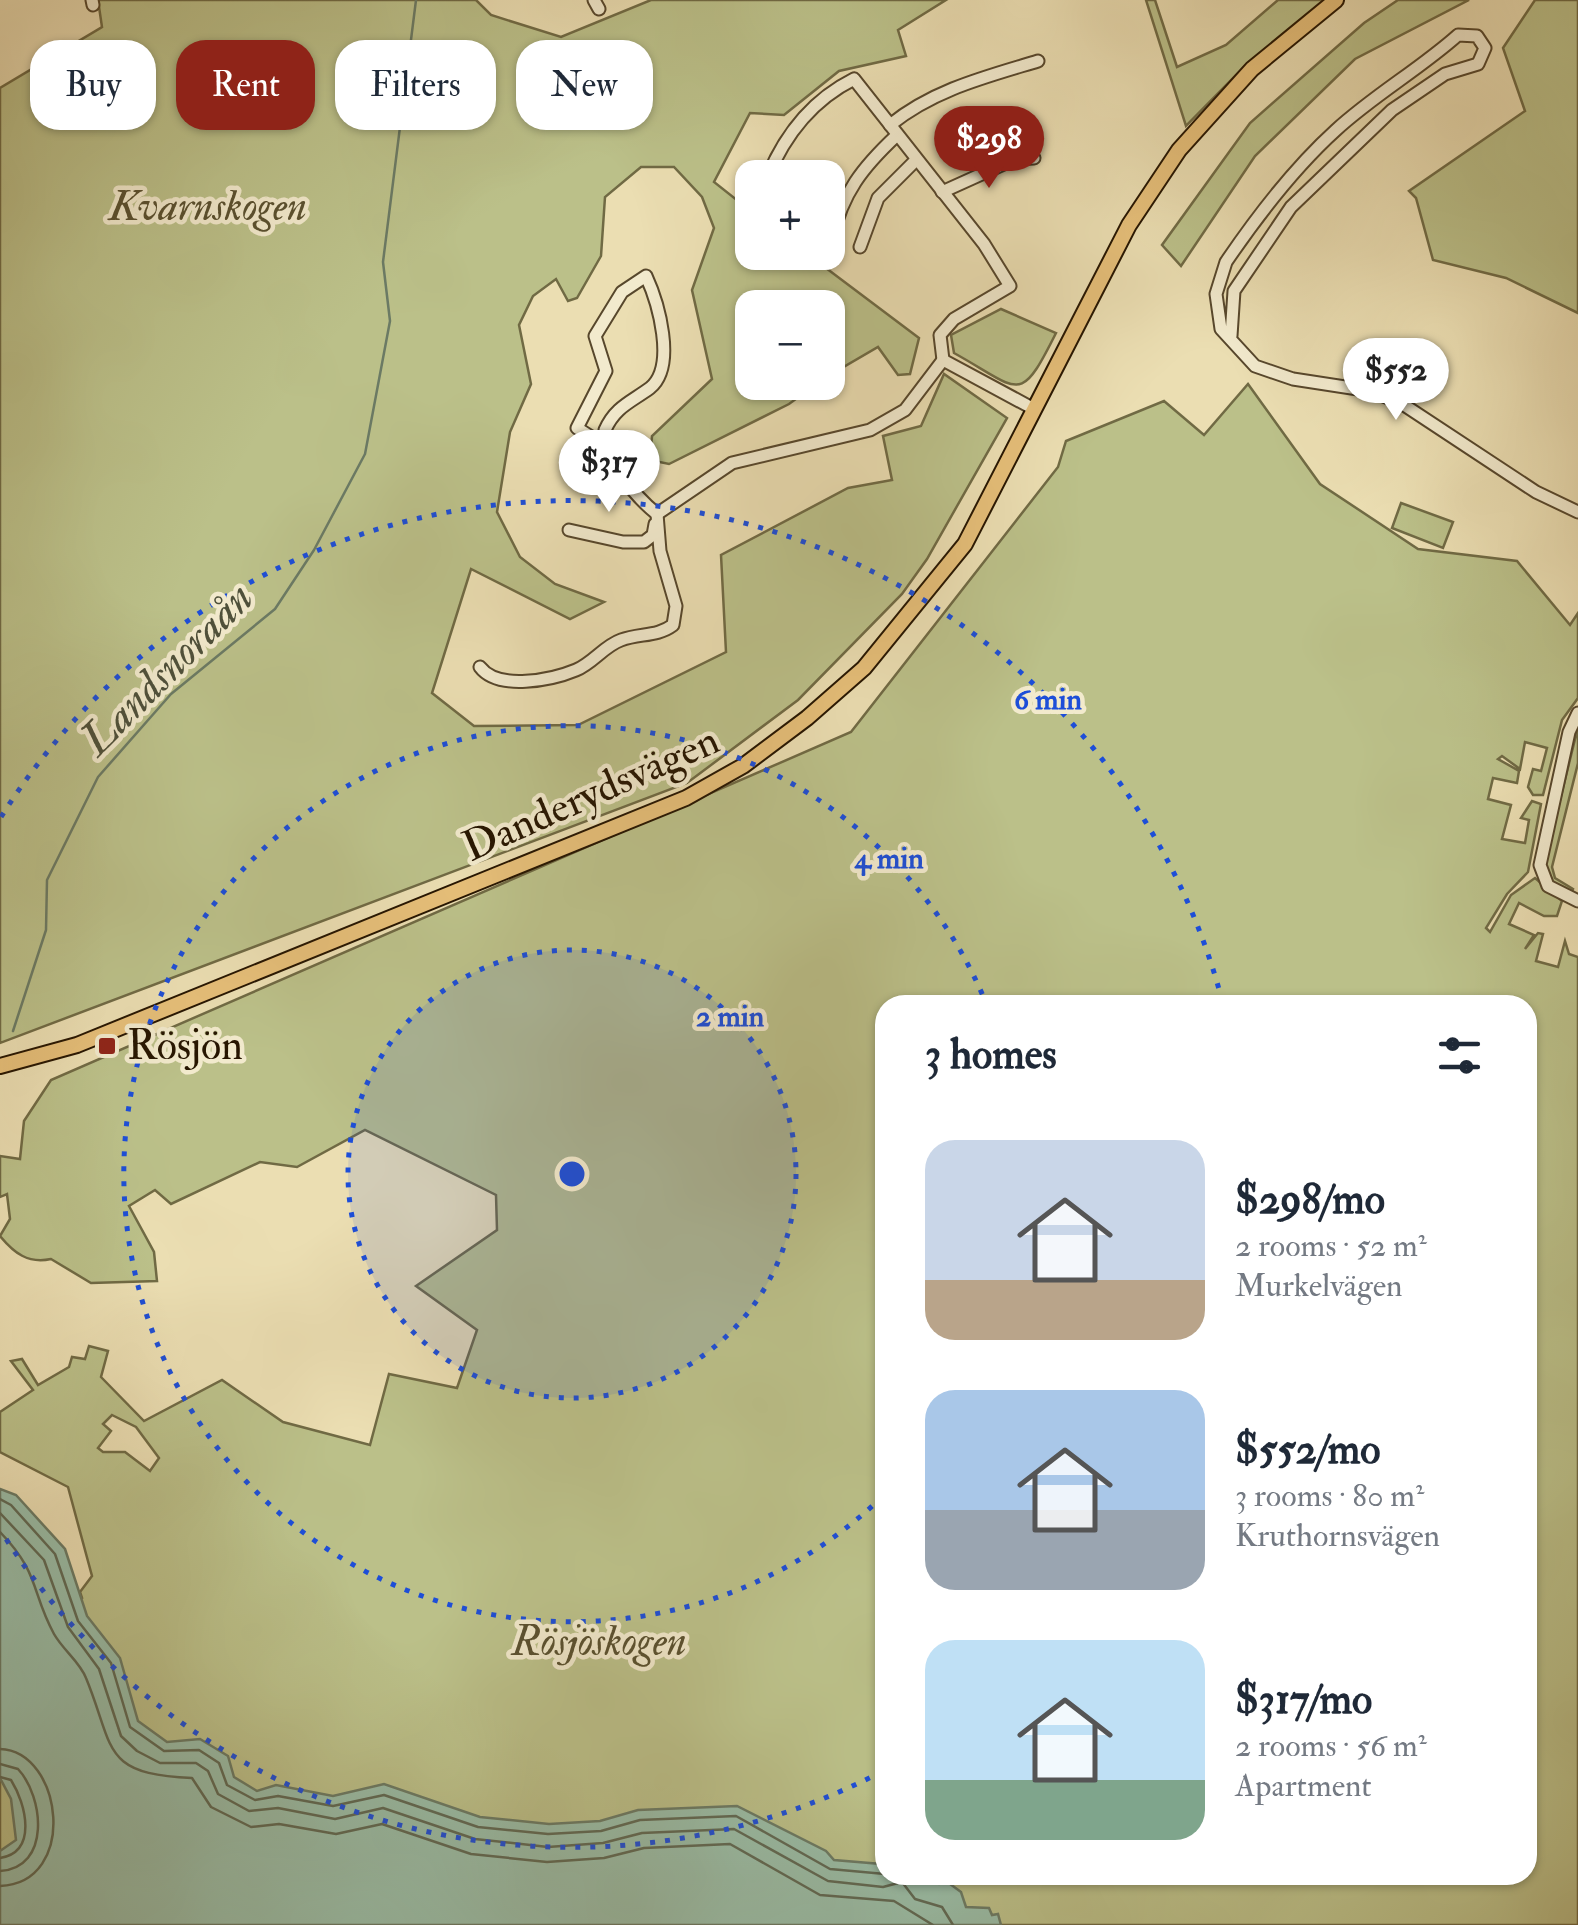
<!DOCTYPE html>
<html lang="en">
<head>
<meta charset="utf-8">
<style>
	:root { --surface:#fff; --page:#f2f2f3; --text:#1f2937; --muted:#747a83; --accent:#8f2418 }
	body { margin:0; font-family:"IM FELL Double Pica",serif; background:var(--page); color:var(--text); height:100vh; display:flex; flex-direction:column; font-size:38px; white-space:nowrap }
	* { box-sizing:border-box; margin:0 }
	p { font-size:32px; color:var(--muted) }
	.icon { flex:none; width:55px; height:55px; fill:none; stroke:currentColor; stroke-width:2; stroke-linecap:round; stroke-linejoin:round }
	.map { position:relative; flex:1; overflow:hidden }
	.details { position:absolute; left:875px; top:995px; width:662px; height:890px; display:flex; flex-direction:column; background:var(--surface); border-radius:30px; box-shadow:0 2px 8px #0004 }
	.details>* { flex:none }
	.guide { position:absolute; left:30px; top:40px; width:695px; height:90px; display:flex; gap:20px }
	.controls { position:absolute; left:735px; top:160px; display:grid; gap:20px }
	.controls a { display:grid; place-items:center; width:110px; height:110px; border-radius:20px; background:var(--surface); box-shadow:0 2px 8px #0004; font-size:50px }
	.price { position:absolute; translate:-50% -85px; padding:0 22px; border-radius:35px; background:#fff; color:#222; font-size:32px; line-height:65px; filter:drop-shadow(0 2px 5px #0008) }
	.price::after { content:''; position:absolute; left:50%; top:60px; width:30px; height:22px; margin-left:-15px; background:inherit; clip-path:polygon(0 0,100% 0,50% 100%) }
	.price.selected { background:var(--accent); color:#fff }
	ul { padding:0; list-style:none }
	li { display:flex; align-items:center; gap:30px; height:250px; padding:0 50px }
	li span { display:grid; place-items:center; flex:none; width:280px; height:200px; border-radius:30px; color:#555 }
	li>.icon { margin-inline-start:auto }
	span .icon { width:120px; height:120px; fill:#fffc; stroke-width:1 }
	li b { font-size:42px }
	h2 { display:flex; justify-content:space-between; align-items:center; height:120px; padding:0 50px; font-size:42px }
	.tag { padding:0 35px; border-radius:30px; background:var(--surface); box-shadow:0 2px 8px #0004; font-size:35px; line-height:90px }
	.tag.selected { background:var(--accent); color:#fff }
	.map>svg:first-child { display:block }
	.green { fill:#bbc089; stroke:#706a44; stroke-width:2.5; fill-rule:evenodd }
	.water { fill:#99bda7; stroke:#6b7a64; stroke-width:2.5 }
	.lines { fill:none; stroke-linecap:round; stroke-linejoin:round }
	.shore { stroke:#606954; stroke-width:2.5 }
	.stream { stroke:#6b7a64; stroke-width:2.5 }
	.minor-casing { stroke:#57472c; stroke-width:15 }
	.major-casing { stroke:#261500; stroke-width:18 }
	.minor { stroke:#f2eacd; stroke-width:11 }
	.major { stroke:#e6bf79; stroke-width:14 }
	.ring { fill:none; stroke:#1d4ed8; stroke-width:5; stroke-dasharray:5 10 }
	.poi-dot { fill:#8f2418; stroke:#f2eacd; stroke-width:4 }
	.labels { text-anchor:middle; dominant-baseline:central; stroke-width:9; stroke-linejoin:round; paint-order:stroke }
	.park-label { font-size:42px; font-style:italic; fill:#5a5130; stroke:#f2eacd }
	.street-label { font-size:42px; fill:#261500; stroke:#f2eacd }
	.poi-label { font-size:42px; fill:#261500; stroke:#f2eacd; text-anchor:start }
	.water-label { font-size:45px; font-style:italic; fill:#4e503a; stroke:#f2eacd }
	.centre { fill:#1d4ed8; stroke:#f2eacd; stroke-width:5 }
	.ring-label { font-size:30px; text-anchor:middle; font-weight:bold; fill:#1d4ed8; stroke:#f2eacd; stroke-width:9; stroke-linejoin:round; paint-order:stroke }
</style>
</head>
<body>
<div class="map">
<svg width="1578" height="1925" viewBox="0 0 1578 1925">
	<rect width="100%" height="100%" fill="#ebdeb2"/>
	<filter id="stains"><feTurbulence type="fractalNoise" baseFrequency=".002" numOctaves="4"/><feColorMatrix values="0 0 0 0 .2 0 0 0 0 .09 0 0 0 0 .02 0 0 0 .5 -.17"/></filter>
	<radialGradient id="worn" r=".72"><stop offset=".6" stop-color="#630" stop-opacity="0"/><stop offset="1" stop-color="#630" stop-opacity=".3"/></radialGradient>
	<g class="green">
		<path d="M98 0H476L491 15 561 37 651 0H946L898 30 906 56 839 71 784 115 750 113 714 182 752 212V252L806 253 919 338 910 374 898 375 878 347 828 376V308H752V382L818 383 789 404 669 464 650 460 652 436 712 379 692 290 714 228 702 197 674 167H641L605 197 601 256 577 298 568 301 556 279 533 296 519 325 531 384 510 432 497 512 520 557 555 584 604 602 570 619 471 569 432 693 474 726 578 725 726 652 721 555 848 488 892 480 883 436 921 426 944 374 1007 418 927 559 902 594 798 700 687 783 0 1043V88L102 27Z"/>
		<path d="M1146 0H1155L1177 67 1226 45 1278 0H1327L1245 66 1186 126Z"/>
		<path d="M1398 0H1469L1355 59 1255 156 1181 266 1162 245 1250 123 1364 23Z"/>
		<path d="M1535 0H1578V313L1506 278 1433 260 1416 198 1409 191 1525 111 1503 48Z"/>
		<path d="M1001 309 1056 333C1019 407 1021 390 954 353L951 335Z"/>
		<path d="M1248 384 1320 484 1418 549 1517 561 1570 625 1578 613V698L1562 720 1543 795H1533L1528 787 1533 769 1541 771 1547 748 1525 742 1520 769 1502 756 1498 759 1519 771 1517 783 1493 778 1488 799 1511 805 1502 839 1525 843 1529 820 1521 818 1532 801 1541 804 1528 872 1507 894 1486 928 1490 932 1511 895 1535 878 1562 901 1557 916H1544L1519 903 1509 924 1534 935 1525 949 1538 933 1543 934 1536 961 1558 967 1565 941 1569 954 1578 957V1925H0V1641L82 1598 80 1592 92 1576 68 1487 0 1452V1412L33 1390 11 1361 22 1359 38 1385 69 1367 72 1357 85 1359 89 1346 108 1351 101 1377 144 1421 222 1380 283 1422 370 1445 389 1374 457 1388 477 1330 416 1286 497 1230 496 1195 365 1130 297 1167 260 1162 171 1204 155 1190 129 1206 154 1252 157 1281 91 1283 51 1259C28 1264 14 1253 0 1236L10 1219 7 1194 0 1197V1156L20 1159 24 1121 51 1080 851 732 1058 467 1066 441 1164 401 1204 435ZM885 1005H1528V1875H885ZM112 1415 136 1427 159 1458 150 1471 125 1452H103L98 1448 111 1431 103 1424Z"/>
		<path d="M1401 503 1453 522 1443 548 1392 528Z"/>
		<path d="M1578 727V763L1552 867 1555 878 1573 889 1571 894 1552 883 1544 865Z"/>
	</g>
	<path class="water" d="M0 1489 16 1495 65 1549 87 1616 120 1658 138 1721 167 1742 200 1739 228 1756 234 1777 257 1791 276 1785 333 1796 384 1784 480 1817 549 1824 600 1821 638 1810 737 1806 826 1851 834 1860 881 1864 885 1875H913L939 1884 946 1881 961 1892 966 1907 989 1908 992 1915 998 1914 1001 1925H0V1851L16 1840 11 1799 0 1778Z"/>
	<g class="lines">
		<g class="shore">
			<path d="M0 1499 11 1505 55 1554 78 1621 111 1663 130 1727 164 1751 199 1750 219 1763 227 1785 255 1800 278 1796 333 1806 384 1795 478 1827 548 1834 601 1831 640 1820 736 1816 830 1869 885 1874"/>
			<path d="M0 1513 44 1560 68 1627 99 1669 121 1736 137 1751 160 1763H196L208 1771 218 1794 249 1811 278 1808 335 1819 383 1808 475 1839 548 1847 603 1843 642 1833 734 1829 828 1881 883 1887 902 1882 915 1899 942 1907 953 1925"/>
			<path d="M0 1532C40 1573 31 1592 54 1634 63 1650 80 1662 86 1678 115 1748 100 1774 192 1778L211 1807 251 1827 279 1824 336 1834 382 1824 471 1854 547 1862 604 1858 644 1848 730 1844 820 1895 894 1901 933 1925"/>
			<path d="M0 1749C63 1751 79 1883 0 1886"/>
			<path d="M0 1764 18 1769C44 1797 51 1868 0 1871"/>
			<path d="M0 1777 11 1780C26 1804 38 1852 0 1858"/>
		</g>
		<path class="stream" d="M13 1031 46 930 47 880 98 777 171 694 275 609 314 550 365 454 390 321 383 262 416 0"/>
		<defs>
			<g id="minor">
				<path d="M92 0 93 5"/>
				<path d="M594 0 599 9"/>
				<path d="M890 125C933 90 985 77 1038 61"/>
				<path d="M767 178C785 134 812 100 854 79L984 244 1010 286 954 319 940 335 943 360"/>
				<path d="M942 192 1015 159 1034 158"/>
				<path d="M832 239C842 193 863 167 896 136"/>
				<path d="M860 247 878 198 916 160"/>
				<path d="M1231 336 1234 291 1291 207 1392 110 1445 74 1478 64 1485 48 1477 36 1458 35C1420 69 1374 95 1336 130 1294 168 1258 215 1226 262L1216 294 1221 329 1255 366 1293 379 1371 391 1401 403 1536 492 1578 512"/>
				<path d="M607 447 577 428 606 371 595 336 622 292 646 276C658 302 677 366 650 388 631 402 615 407 605 430 610 464 631 493 657 514"/>
				<path d="M657 514 732 463 870 430 905 410 943 360 1034 409"/>
				<path d="M569 530 623 542H644L653 535 655 524"/>
				<path d="M480 667C498 691 552 680 576 670 593 663 604 646 621 640 640 633 657 637 673 625L676 606 660 551 657 514"/>
				<path d="M1578 713 1569 732 1540 865 1548 886 1578 901"/>
			</g>
			<path id="major" d="M0 1066 77 1045 686 798 743 766 807 718 864 668 965 544 1129 225 1179 150 1252 69 1336 0"/>
		</defs>
		<use href="#minor" class="minor-casing"/>
		<use href="#major" class="major-casing"/>
		<use href="#minor" class="minor"/>
		<use href="#major" class="major"/>
	</g>
	<circle cx="572" cy="1174" r="224" fill="#1d4ed8" fill-opacity=".12"/>
	<g class="ring">
		<circle cx="572" cy="1174" r="224"/>
		<path d="M883 1496A448 448 0 1 1 986 1003"/>
		<path d="M883 1771A673 673 0 0 1 1 1531M1 817A673 673 0 0 1 1222 1000"/>
	</g>
	<rect class="poi-dot" x="97" y="1036" width="20" height="20" rx="5"/>
	<g class="labels">
		<g class="park-label">
			<text x="208" y="207">Kvarnskogen</text>
			<text x="599" y="1642">Rösjöskogen</text>
		</g>
		<g class="street-label">
			<text transform="translate(591 794) rotate(-24)">Danderydsvägen</text>
		</g>
		<g class="poi-label">
			<text x="127" y="1046">Rösjön</text>
		</g>
		<g class="water-label">
			<text transform="translate(167 669) rotate(-45)">Landsnoraån</text>
		</g>
	</g>
	<circle cx="572" cy="1174" r="15" class="centre"/>
	<g class="ring-label">
		<text x="1048" y="709">6 min</text>
		<text x="889" y="868">4 min</text>
		<text x="730" y="1026">2 min</text>
	</g>
	<rect width="100%" height="100%" filter="url(#stains)"/>
	<rect width="100%" height="100%" fill="url(#worn)"/>
</svg>
<div class="controls">
<a>+</a>
<a>−</a>
</div>
<b class="price selected" style="left:989px;top:191px">$298</b>
<b class="price" style="left:1396px;top:423px">$552</b>
<b class="price" style="left:609px;top:515px">$317</b>
<div class="guide">
<a class="tag">Buy</a>
<a class="tag selected">Rent</a>
<a class="tag">Filters</a>
<a class="tag">New</a>
</div>
<section class="details">
<h2>3 homes<svg class="icon" aria-label="filters" viewBox="0 0 24 24"><path d="M4 7h16M4 17h16"/><circle cx="9" cy="7" r="2"/><circle cx="15" cy="17" r="2"/></svg></h2>
<ul>
<li><span style="background:linear-gradient(#c9d6e8 70%,#b9a48a 0)"><svg class="icon" aria-label="home" viewBox="0 0 24 24"><path d="M3 11l9-7 9 7M6 9v11h12V9"/></svg></span><div><b>$298/mo</b><p>2 rooms · 52 m²</p><p>Murkelvägen</p></div></li>
<li><span style="background:linear-gradient(#a9c7e8 60%,#9aa5b1 0)"><svg class="icon" aria-label="home" viewBox="0 0 24 24"><path d="M3 11l9-7 9 7M6 9v11h12V9"/></svg></span><div><b>$552/mo</b><p>3 rooms · 80 m²</p><p>Kruthornsvägen</p></div></li>
<li><span style="background:linear-gradient(#bfe0f5 70%,#7fa58c 0)"><svg class="icon" aria-label="home" viewBox="0 0 24 24"><path d="M3 11l9-7 9 7M6 9v11h12V9"/></svg></span><div><b>$317/mo</b><p>2 rooms · 56 m²</p><p>Apartment</p></div></li>
</ul>
</section>
</div>
</body>
</html>
